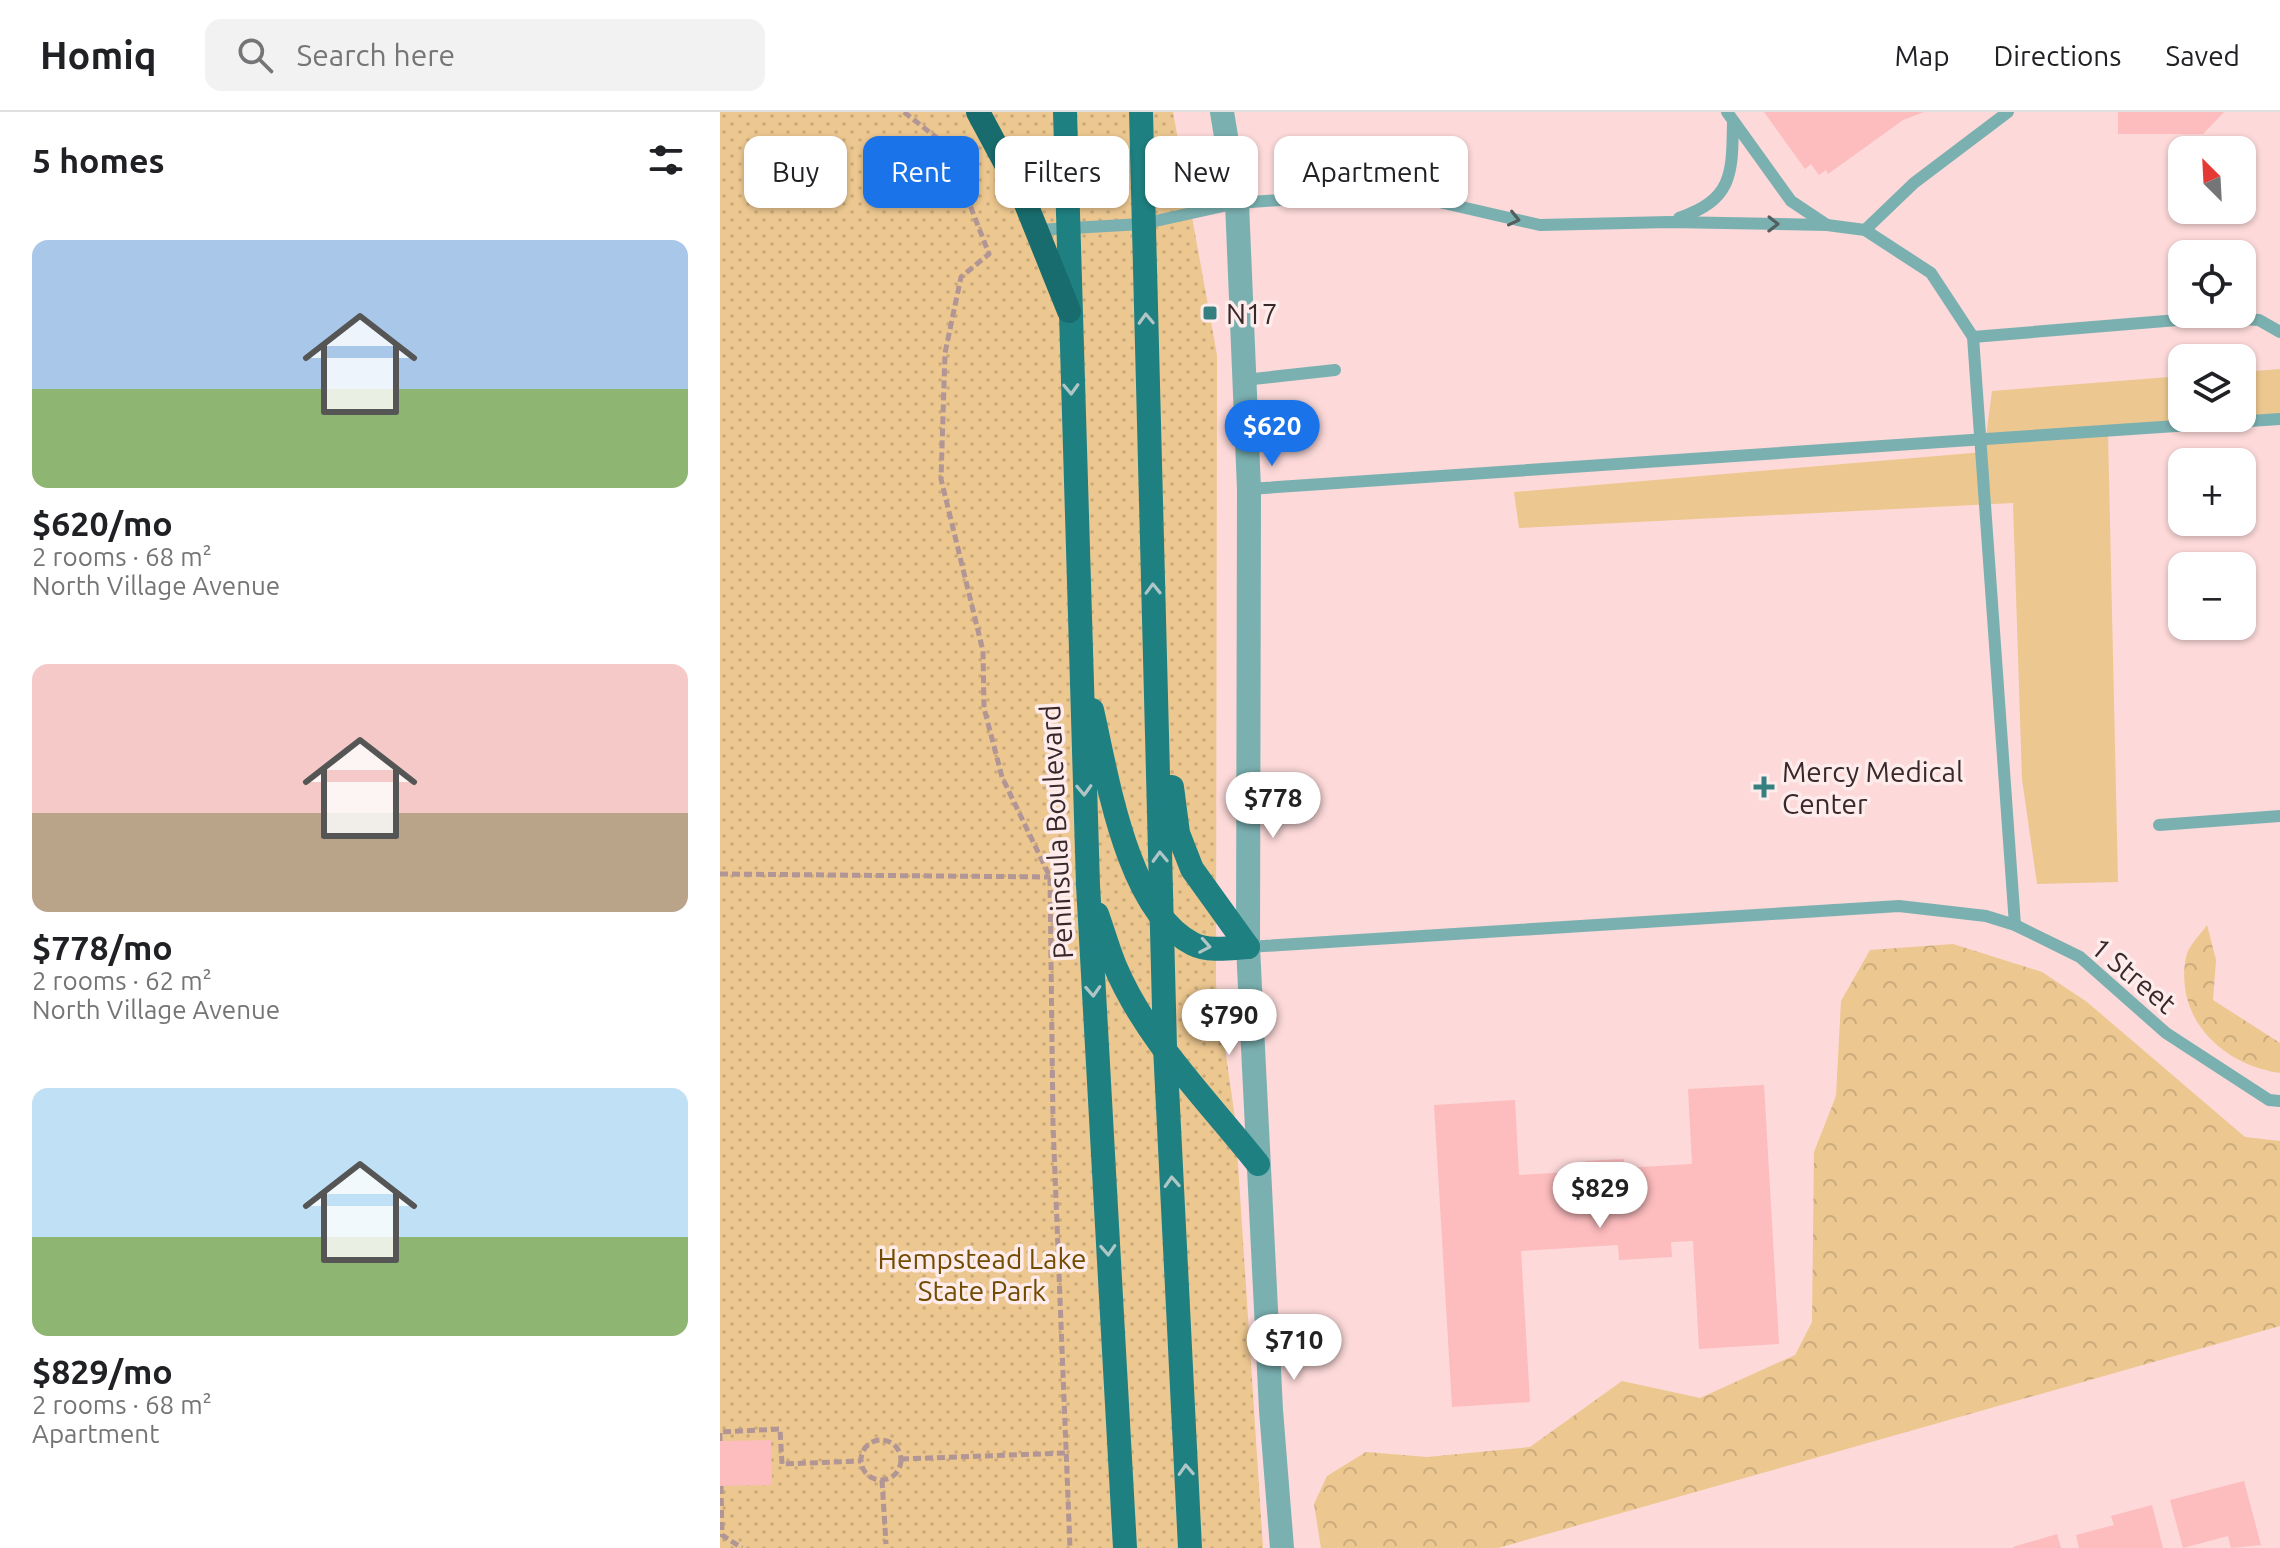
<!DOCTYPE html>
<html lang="en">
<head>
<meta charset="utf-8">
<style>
	:root { --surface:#fff; --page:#f2f2f2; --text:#202124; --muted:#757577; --line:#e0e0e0; --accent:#1a73e8 }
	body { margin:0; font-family:Ubuntu,sans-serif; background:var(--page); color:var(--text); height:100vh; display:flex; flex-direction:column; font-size:30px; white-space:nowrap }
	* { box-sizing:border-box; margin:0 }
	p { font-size:26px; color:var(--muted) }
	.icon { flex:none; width:44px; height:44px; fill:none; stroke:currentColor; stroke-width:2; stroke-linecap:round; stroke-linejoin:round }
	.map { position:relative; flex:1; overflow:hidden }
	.sheet { display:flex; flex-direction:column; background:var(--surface); width:720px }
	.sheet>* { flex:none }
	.banner { position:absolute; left:24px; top:24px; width:760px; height:72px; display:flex; gap:16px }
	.needle { width:52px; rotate:336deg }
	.buttons { position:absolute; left:1448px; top:24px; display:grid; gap:16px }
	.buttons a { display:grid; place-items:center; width:88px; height:88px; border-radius:16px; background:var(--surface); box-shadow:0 2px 6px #0004; font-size:40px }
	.price { position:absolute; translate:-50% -68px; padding:0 18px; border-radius:28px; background:#fff; color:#222; font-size:26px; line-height:52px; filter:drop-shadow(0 2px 4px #0008) }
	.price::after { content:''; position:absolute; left:50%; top:48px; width:24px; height:18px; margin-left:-12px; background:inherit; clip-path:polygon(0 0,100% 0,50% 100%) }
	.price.selected { background:var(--accent); color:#fff }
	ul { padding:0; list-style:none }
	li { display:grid; align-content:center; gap:16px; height:424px; padding:0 32px }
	li span { display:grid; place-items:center; height:248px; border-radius:16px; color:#555 }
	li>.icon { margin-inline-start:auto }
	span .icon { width:144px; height:144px; fill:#fffc; stroke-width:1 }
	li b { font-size:34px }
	h2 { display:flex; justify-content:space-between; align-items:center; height:96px; padding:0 32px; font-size:34px }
	.tag { padding:0 28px; border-radius:16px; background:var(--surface); box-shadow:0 2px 6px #0004; font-size:28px; line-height:72px }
	.tag.selected { background:var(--accent); color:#fff }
	header { display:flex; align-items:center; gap:48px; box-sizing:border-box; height:112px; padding:0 40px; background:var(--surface); border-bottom:2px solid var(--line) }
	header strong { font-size:38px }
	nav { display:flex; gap:44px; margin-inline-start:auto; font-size:28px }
	.search { width:560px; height:72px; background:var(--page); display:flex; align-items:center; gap:20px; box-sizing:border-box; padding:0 28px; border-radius:16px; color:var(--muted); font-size:30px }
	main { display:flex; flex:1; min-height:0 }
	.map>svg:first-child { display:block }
	.grass { fill:#ecc790 }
	.forest { fill:url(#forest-crowns) }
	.park { fill:url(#park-dots) }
	.building { fill:#fdbcbe }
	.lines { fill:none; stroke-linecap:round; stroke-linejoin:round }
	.path { stroke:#b29595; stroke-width:5; stroke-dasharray:8 4; stroke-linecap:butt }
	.service { stroke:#7bb0b1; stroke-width:12 }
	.tertiary { stroke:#7bb0b1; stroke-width:24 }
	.primary { stroke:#1f8082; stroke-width:24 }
	.motorway { stroke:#186c6d; stroke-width:24 }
	.oneway { stroke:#535e5f }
	.oneway2 { stroke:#b0c6c6 }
	.poi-dot { fill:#367f80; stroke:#feebeb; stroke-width:3 }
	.labels { text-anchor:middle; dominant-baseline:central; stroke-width:7; stroke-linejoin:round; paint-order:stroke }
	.poi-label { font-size:28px; fill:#392829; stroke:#feebeb; text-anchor:start }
	.street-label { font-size:28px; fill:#392829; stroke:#feebeb }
	.park-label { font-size:28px; fill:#714c01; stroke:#feebeb }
</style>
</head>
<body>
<header>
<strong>Homiq</strong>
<div class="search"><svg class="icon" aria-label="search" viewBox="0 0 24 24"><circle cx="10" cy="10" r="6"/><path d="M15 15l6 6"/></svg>Search here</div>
<nav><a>Map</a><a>Directions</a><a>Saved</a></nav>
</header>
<main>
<section class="sheet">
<h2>5 homes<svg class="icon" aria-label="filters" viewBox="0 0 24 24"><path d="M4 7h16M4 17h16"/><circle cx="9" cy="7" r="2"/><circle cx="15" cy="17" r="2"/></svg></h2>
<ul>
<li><span style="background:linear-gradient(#a9c7e8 60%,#8fb573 0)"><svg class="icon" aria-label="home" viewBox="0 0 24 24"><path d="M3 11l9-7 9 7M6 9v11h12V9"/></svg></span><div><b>$620/mo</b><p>2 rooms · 68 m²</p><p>North Village Avenue</p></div></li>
<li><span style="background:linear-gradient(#f6c9c9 60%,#b9a48a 0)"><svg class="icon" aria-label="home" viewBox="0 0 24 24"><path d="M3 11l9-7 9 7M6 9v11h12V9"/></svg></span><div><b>$778/mo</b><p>2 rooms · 62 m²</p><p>North Village Avenue</p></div></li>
<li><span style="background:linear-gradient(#bfe0f5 60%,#8fb573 0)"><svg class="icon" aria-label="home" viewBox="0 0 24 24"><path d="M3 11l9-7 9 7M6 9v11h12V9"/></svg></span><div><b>$829/mo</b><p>2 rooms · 68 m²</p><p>Apartment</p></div></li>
</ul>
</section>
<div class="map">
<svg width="1560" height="1436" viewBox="0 0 1560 1436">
	<defs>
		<pattern id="forest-crowns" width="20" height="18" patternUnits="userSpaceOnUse" patternTransform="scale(2)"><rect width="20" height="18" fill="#ecc790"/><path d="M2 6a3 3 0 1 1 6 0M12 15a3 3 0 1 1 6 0" fill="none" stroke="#cbab7c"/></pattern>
		<pattern id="park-dots" width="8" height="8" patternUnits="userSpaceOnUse" patternTransform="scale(2)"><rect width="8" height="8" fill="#ecc790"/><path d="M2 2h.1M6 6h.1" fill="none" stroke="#cbab7c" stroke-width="1.8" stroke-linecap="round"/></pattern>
	</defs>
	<rect width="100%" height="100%" fill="#fdd9d9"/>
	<path class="grass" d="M1560 257V304L1388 321 1398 770 1317 772 1302 667 1293 391 799 416 794 380 1264 340 1272 279 1462 264V306H1522V260Z"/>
	<g class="forest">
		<path d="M1487 813 1496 848 1493 888 1560 931V961C1503 953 1454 907 1466 845 1468 834 1481 822 1487 813Z"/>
		<path d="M1233 832 1322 860 1367 890 1525 1025 1560 1029V1214L778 1436H601L594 1392 607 1364 646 1340 707 1345 810 1335 902 1269 980 1286 1075 1243 1092 1210 1094 1040 1116 984 1121 889 1150 838Z"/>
	</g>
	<path class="park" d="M0 0H453L497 243 496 873 515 1006 543 1436H0Z"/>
	<g class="building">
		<path d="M1044 0H1204L1183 8 1108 62 1106 58 1099 63 1091 52 1085 57Z"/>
		<path d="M1398 0H1504L1483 22H1398Z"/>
		<path d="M1044 973 1059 1232 979 1237 973 1129 951 1130 952 1145 899 1148 898 1133 801 1139 810 1290 732 1295 714 993 795 988 799 1063 865 1059V1049L904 1047V1056L972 1052 968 977Z"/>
		<path d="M51 1328 52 1373 0 1374V1329Z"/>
		<path d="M1524 1369 1541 1433 1511 1436 1508 1424 1463 1436 1450 1388Z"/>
		<path d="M1432 1393 1443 1436H1359L1356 1423 1394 1413 1391 1404Z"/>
		<path d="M1337 1422 1341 1436H1293V1435Z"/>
	</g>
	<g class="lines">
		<g class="path">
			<path d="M184 0 227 34 269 142 241 165 225 241 221 367 263 539 264 596 282 665 330 765 333 1012 350 1436"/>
			<path d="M0 762 330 765"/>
			<circle cx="161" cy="1348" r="20"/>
			<path d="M0 1329V1320L60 1317 62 1352 141 1349"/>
			<path d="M181 1347 346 1341"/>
			<path d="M162 1368 166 1432"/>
			<path d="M1 1374 2 1423 22 1436"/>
		</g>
		<g class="service">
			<path d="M1007 0 1071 89 1107 113"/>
			<path d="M959 106C1014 87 1012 61 1013 9"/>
			<path d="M317 118 422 112 517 91 676 80 820 113 949 110 1107 113 1145 118 1211 161 1253 225 1295 813"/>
			<path d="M1145 118 1194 71 1288 0"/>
			<path d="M1253 225 1494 205 1539 208 1560 220"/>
			<path d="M524 268 615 258"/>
			<path d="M529 377 1560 307"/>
			<path d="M1439 713 1560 704"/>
			<path d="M528 835 1179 794 1266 804 1295 813 1360 845 1446 921 1549 988 1560 989"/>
		</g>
		<path class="tertiary" d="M502 0 517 91 529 377 528 835 551 1298 562 1436"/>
		<g class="primary">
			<path d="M345 0 368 773 405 1436"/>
			<path d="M421 0 445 935 470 1436"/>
			<path d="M372 598C387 663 407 799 473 832 489 840 511 836 528 835"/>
			<path d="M452 675 458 721 472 757 528 835"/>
			<path d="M377 802C383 819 388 837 395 854 426 928 489 990 538 1052"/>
		</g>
		<path class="motorway" d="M258 0 302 82 349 199"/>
	</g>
	<defs><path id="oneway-chevron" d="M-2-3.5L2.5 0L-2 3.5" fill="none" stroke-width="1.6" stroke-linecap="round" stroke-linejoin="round" transform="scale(2)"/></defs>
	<g class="oneway">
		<use href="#oneway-chevron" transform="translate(794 107) rotate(13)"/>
		<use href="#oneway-chevron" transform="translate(1053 112) rotate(1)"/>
	</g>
	<g class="oneway2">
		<use href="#oneway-chevron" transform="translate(426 207) rotate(-92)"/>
		<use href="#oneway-chevron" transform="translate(351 277) rotate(88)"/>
		<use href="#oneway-chevron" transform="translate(433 477) rotate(-91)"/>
		<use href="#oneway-chevron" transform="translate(364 678) rotate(88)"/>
		<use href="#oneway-chevron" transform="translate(440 745) rotate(-92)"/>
		<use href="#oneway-chevron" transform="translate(485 834) rotate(10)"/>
		<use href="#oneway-chevron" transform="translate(373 879) rotate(87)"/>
		<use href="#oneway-chevron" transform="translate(452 1070) rotate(-93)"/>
		<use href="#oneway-chevron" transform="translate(388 1138) rotate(87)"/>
		<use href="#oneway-chevron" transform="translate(466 1358) rotate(-93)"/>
	</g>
	<g class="poi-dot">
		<rect x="482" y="193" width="16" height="16" rx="4"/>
		<path d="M1040 663h8v8h8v8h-8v8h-8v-8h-8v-8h8z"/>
	</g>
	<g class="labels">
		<g class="poi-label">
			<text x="506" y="201">N17</text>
			<text x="1062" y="659">Mercy Medical<tspan x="1062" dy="32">Center</tspan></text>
		</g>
		<g class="street-label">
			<text transform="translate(336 720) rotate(-93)">Peninsula Boulevard</text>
			<text transform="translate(1414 863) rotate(40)">1 Street</text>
		</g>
		<g class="park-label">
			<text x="262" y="1146">Hempstead Lake<tspan x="262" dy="32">State Park</tspan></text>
		</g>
	</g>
</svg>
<div class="buttons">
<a><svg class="needle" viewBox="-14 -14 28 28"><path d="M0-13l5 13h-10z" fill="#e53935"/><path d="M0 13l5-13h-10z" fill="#757577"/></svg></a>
<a><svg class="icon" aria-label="locate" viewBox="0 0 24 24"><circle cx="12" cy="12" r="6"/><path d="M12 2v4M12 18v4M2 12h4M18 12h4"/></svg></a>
<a><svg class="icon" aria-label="layers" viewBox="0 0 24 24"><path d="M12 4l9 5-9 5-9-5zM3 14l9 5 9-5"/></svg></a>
<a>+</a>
<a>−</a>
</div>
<b class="price selected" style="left:552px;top:356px">$620</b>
<b class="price" style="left:553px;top:728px">$778</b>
<b class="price" style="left:509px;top:945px">$790</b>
<b class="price" style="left:880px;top:1118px">$829</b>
<b class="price" style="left:574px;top:1270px">$710</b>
<div class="banner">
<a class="tag">Buy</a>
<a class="tag selected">Rent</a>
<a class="tag">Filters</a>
<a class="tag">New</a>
<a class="tag">Apartment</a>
</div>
</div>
</main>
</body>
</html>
